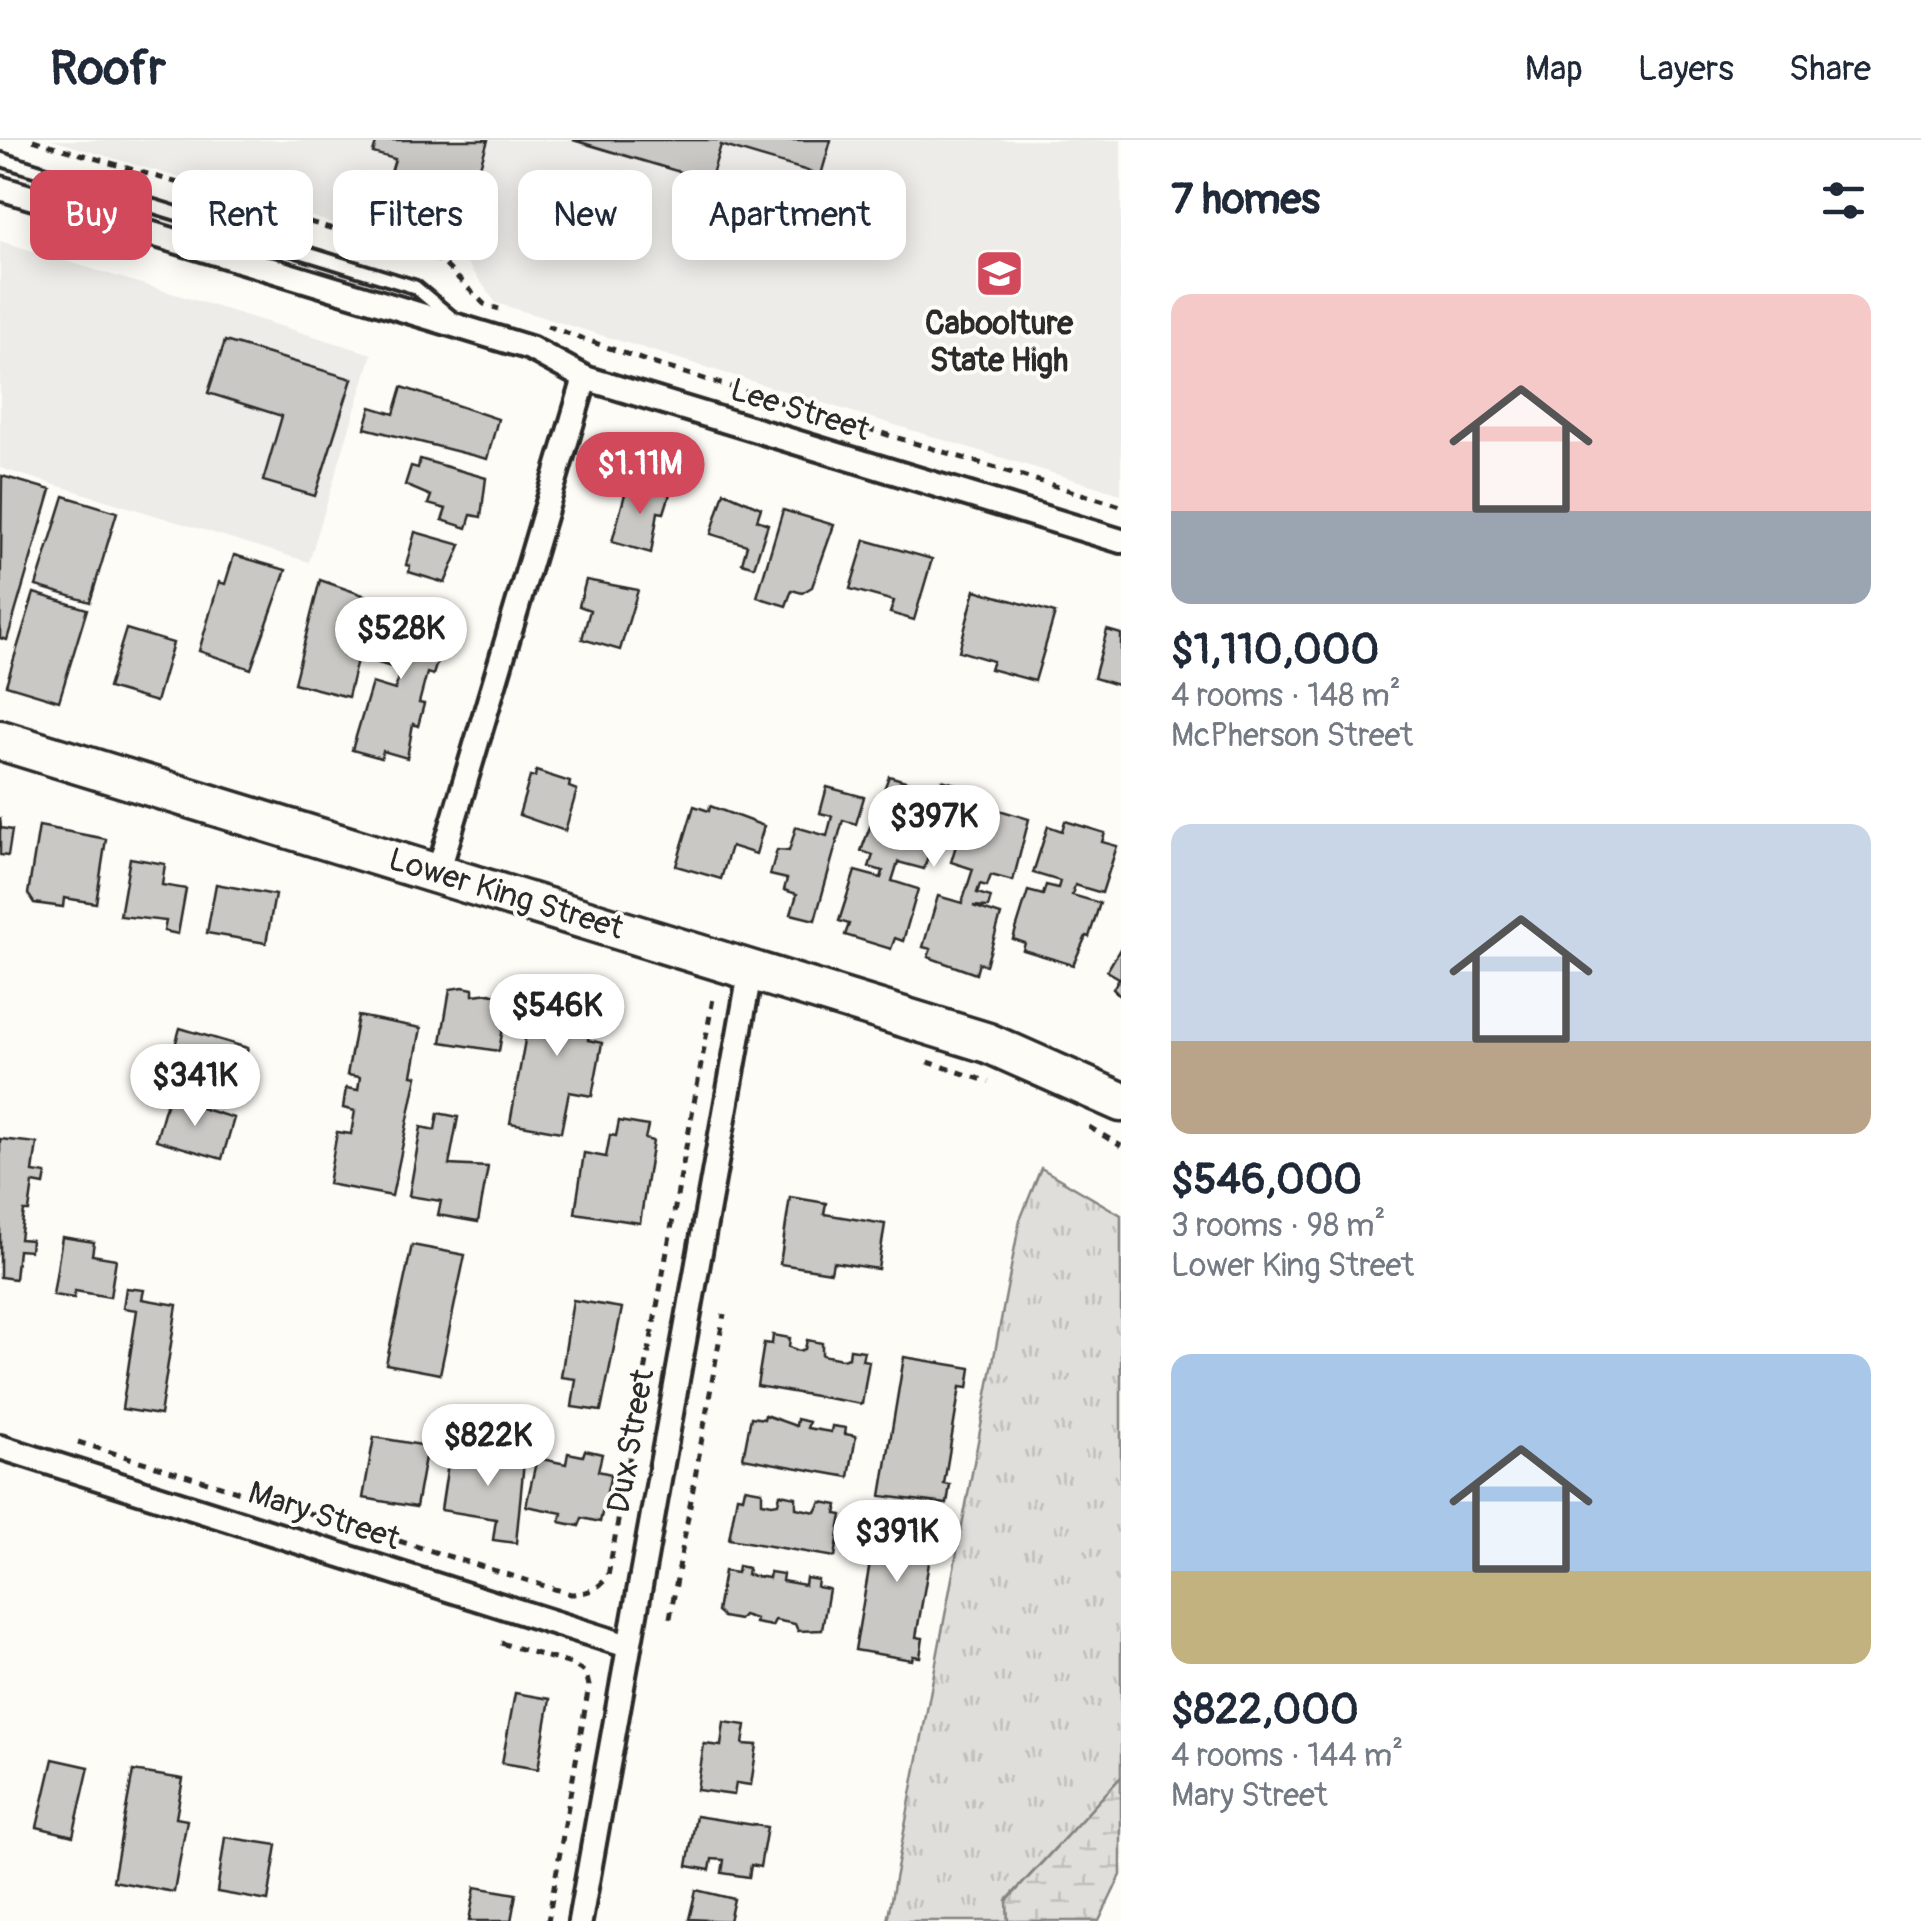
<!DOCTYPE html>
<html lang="en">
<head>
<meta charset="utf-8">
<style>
	:root { --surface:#fff; --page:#f6f6f7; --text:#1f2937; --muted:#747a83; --line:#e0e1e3; --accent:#d1495b }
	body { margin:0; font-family:Pangolin,sans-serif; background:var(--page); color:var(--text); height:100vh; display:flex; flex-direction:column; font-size:38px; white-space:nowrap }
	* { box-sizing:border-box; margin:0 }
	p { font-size:32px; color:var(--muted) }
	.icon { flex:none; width:55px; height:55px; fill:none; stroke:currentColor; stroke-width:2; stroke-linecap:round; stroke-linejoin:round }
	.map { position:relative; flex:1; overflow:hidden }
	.details { display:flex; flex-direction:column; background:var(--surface); width:800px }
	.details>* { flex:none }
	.guide { position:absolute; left:30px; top:30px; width:940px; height:90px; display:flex; gap:20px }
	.price { position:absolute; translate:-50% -85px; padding:0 22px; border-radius:35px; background:#fff; color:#222; font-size:32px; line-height:65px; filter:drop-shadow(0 2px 5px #0008) }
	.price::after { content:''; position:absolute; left:50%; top:60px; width:30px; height:22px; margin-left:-15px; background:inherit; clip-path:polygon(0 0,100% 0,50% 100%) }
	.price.on { background:var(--accent); color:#fff }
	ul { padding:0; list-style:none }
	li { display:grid; align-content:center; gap:20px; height:530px; padding:0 50px }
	li span { display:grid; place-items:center; height:310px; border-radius:20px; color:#555 }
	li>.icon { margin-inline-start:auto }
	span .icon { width:180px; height:180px; fill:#fffc; stroke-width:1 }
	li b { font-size:42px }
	h2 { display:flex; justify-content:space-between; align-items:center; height:120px; padding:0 50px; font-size:42px }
	.tag { padding:0 35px; border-radius:20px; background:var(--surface); box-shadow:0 5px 25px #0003; font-size:35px; line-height:90px }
	.tag.on { background:var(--accent); color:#fff }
	header { display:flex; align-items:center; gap:60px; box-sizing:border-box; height:140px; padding:0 50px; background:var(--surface); border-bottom:2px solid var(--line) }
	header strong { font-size:48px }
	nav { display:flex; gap:55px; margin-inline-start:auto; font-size:35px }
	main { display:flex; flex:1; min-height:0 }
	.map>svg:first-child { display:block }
	.built { fill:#edece8 }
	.grass { fill:url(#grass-tufts); stroke:#858482; stroke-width:2.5 }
	.wetland { fill:url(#wetland-marsh); stroke:#858482; stroke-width:2.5 }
	.building { fill:#c9c8c4; stroke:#2b2b2b; stroke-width:2.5 }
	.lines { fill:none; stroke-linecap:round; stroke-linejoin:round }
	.lane-casing { stroke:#2b2b2b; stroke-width:19 }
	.street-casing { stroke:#2b2b2b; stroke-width:30 }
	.primary-casing { stroke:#2b2b2b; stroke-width:45 }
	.path { stroke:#2b2b2b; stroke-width:5; stroke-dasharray:8 8; stroke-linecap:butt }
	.lane { stroke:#fdfcf7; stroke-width:11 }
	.street { stroke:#fdfcf7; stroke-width:22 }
	.primary { stroke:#fdfcf7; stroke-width:38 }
	.labels { text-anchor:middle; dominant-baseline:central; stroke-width:8; stroke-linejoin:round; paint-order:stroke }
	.poi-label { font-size:32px; font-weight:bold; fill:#2b2b2b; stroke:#fdfcf7 }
	.street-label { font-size:32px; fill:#2b2b2b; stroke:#fdfcf7 }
</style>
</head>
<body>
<header>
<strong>Roofr</strong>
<nav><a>Map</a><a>Layers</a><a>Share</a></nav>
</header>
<main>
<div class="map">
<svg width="1121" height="1781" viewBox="0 0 1121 1781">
	<defs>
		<pattern id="grass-tufts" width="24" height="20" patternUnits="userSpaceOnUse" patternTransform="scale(2.5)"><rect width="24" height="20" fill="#dfdeda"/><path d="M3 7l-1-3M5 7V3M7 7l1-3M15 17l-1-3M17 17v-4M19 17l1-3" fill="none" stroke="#c0bfbb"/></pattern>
		<pattern id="wetland-marsh" width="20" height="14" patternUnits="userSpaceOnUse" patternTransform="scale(2.5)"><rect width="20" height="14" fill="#dfdeda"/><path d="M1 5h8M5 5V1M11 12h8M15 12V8" fill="none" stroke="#c0bfbb"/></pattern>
	</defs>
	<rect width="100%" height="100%" fill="#fdfcf7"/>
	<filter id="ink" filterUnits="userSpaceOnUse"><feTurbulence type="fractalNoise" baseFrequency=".01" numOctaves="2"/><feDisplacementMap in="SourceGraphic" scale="20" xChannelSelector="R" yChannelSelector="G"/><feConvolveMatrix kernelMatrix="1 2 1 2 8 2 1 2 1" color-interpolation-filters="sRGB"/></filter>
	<g filter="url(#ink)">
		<g class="built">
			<path d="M52 0H1121V354L496 163 467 123Z"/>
			<path d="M0 101 372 214 309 422 0 328Z"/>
		</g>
		<path class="grass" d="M1041 1028 1121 1075V1637L1007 1760 1008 1781H887L1020 1080Z"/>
		<path class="wetland" d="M1121 1637V1735L1099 1781H1008L1007 1761Z"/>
		<g class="building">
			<path d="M377 0H488L475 43 449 35 444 53 390 36 395 19 373 13Z"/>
			<path d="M573 0H831L821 35 721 5 710 41Z"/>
			<path d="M225 201 352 239 315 356 263 341 282 276 208 253Z"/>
			<path d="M402 247 498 279 487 319 365 288 371 267 394 274Z"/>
			<path d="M420 319 486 338 481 377 471 375 467 388 442 380 446 369 428 364 431 356 405 345 411 326 418 328Z"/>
			<path d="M2 336 51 350 7 500 0 498Z"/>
			<path d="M628 343 670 354 664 373 658 372 651 413 612 402Z"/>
			<path d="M724 352 761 368 757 380 768 384 754 427 742 423 747 405 711 394Z"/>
			<path d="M64 356 117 372 90 462 36 446Z"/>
			<path d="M783 370 834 385 812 447 802 453 792 450 786 466 757 457Z"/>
			<path d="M415 392 461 405 445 443 409 432 410 426 406 425Z"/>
			<path d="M865 400 932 419 914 480 890 473 894 461 850 449Z"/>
			<path d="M234 415 286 430 251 529 199 511 219 442 225 444Z"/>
			<path d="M320 440 372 458 348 557 294 543Z"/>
			<path d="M586 440 638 450 620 510 582 499 590 470 579 466Z"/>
			<path d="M975 450 1055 473 1035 541 990 529 993 521 959 511Z"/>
			<path d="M34 453 87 469 59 561 6 545Z"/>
			<path d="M397 459 425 467 423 474 450 481 444 501 438 499 434 511 440 513 433 535 427 533 419 563 424 564 418 586 413 584 407 618 383 611 381 618 352 610 372 543 395 550 401 530 378 523Z"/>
			<path d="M126 489 173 503 156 562 108 548Z"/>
			<path d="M1107 490 1121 494V546L1094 538Z"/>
			<path d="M536 631 570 642 569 647 577 650 565 691 519 675 530 637H535Z"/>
			<path d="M889 636 938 651 942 640 979 651 976 663 1029 679 1013 741 991 735 987 746 980 744 977 753 991 757 988 767 973 766 1001 775 986 825 979 823 976 834 928 817 931 809 923 807 938 756 962 763 973 729 951 722 963 682 940 676 924 729 898 722 892 741 918 749 903 801 895 798 891 809 845 795 849 784 839 781 855 731 881 738 883 731 869 727 873 715 861 711Z"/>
			<path d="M827 647 864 657 856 684 843 680 815 780 791 774 797 754 784 750 787 739 770 735 777 710 789 711 796 687 827 696 832 676 820 673Z"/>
			<path d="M694 666 709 671 710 666 764 686 756 714 731 706 721 739 676 726Z"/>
			<path d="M0 677 1 688 12 690 8 716 0 715Z"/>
			<path d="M1065 681 1105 693 1102 702 1117 706 1102 753 1075 745 1072 755 1100 763 1089 797 1086 796 1073 825 1023 810 1025 803 1013 799 1028 751 1043 755 1046 745 1058 748 1060 741 1033 733 1048 686 1062 691Z"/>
			<path d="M39 686 106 699 96 763 64 758 63 767 34 763 28 754Z"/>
			<path d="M130 718 165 724 162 745 186 749 178 794 164 791 166 781 120 776Z"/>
			<path d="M216 744 275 755 266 803 207 793Z"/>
			<path d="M1121 807V857L1113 849 1119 838 1107 831Z"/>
			<path d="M547 842 596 850 588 900 602 903 592 956 569 952 561 992 510 983 527 889 539 891Z"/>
			<path d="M463 847 473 849V855L490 853 508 859 499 911 441 902 450 849Z"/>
			<path d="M358 876 421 888 412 935 417 936 392 1056 328 1044 337 992 351 994 355 971 343 968 346 948 358 950 360 937 347 935Z"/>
			<path d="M180 888 248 908 236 950 168 931Z"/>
			<path d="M168 958 234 978 222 1019 156 1000Z"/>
			<path d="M438 973 458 977 449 1025 488 1027 478 1082 438 1075 441 1061 409 1056 421 987 435 990Z"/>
			<path d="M619 981 648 986 645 999 653 1001 640 1083 575 1073 584 1013 606 1017 610 995 616 996Z"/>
			<path d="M0 999 37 1003 33 1032 46 1034 44 1045 33 1043 29 1071H24L20 1099 31 1100 30 1111 18 1110 15 1139 0 1137Z"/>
			<path d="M790 1057 826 1063 824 1074 885 1084 878 1129 833 1122 831 1132 780 1124Z"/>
			<path d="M62 1097 94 1102 92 1115 116 1119 110 1157 75 1151 74 1158 53 1155Z"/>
			<path d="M412 1105 465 1115 440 1234 386 1224Z"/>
			<path d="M126 1148 144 1150 142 1159 177 1165 160 1275 122 1269 137 1170 123 1168Z"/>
			<path d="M573 1160 622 1168 601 1271 572 1267 576 1239 561 1237Z"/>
			<path d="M773 1195 790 1198 789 1207 799 1211 805 1209 807 1200 822 1203V1215L842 1219 849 1217 850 1209 864 1211 862 1220 869 1221 862 1264 757 1246 764 1203 772 1204Z"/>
			<path d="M904 1217 971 1228 968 1248 960 1247 944 1344 950 1345 947 1364 881 1356Z"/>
			<path d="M765 1275 796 1286 797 1279 809 1282 807 1288 831 1292 832 1286 846 1288 845 1294 856 1296 849 1337 743 1318 751 1277 764 1279Z"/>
			<path d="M374 1297 427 1306 416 1367 363 1358Z"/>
			<path d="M484 1305 525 1311 516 1403 493 1400 496 1379 441 1370 449 1317 482 1322Z"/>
			<path d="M585 1310 602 1314 598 1331 611 1334 600 1382 582 1378 579 1386 560 1382 562 1373 526 1366 537 1318 566 1324 568 1313 583 1316Z"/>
			<path d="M745 1348 762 1351V1362L772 1364 778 1363 780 1354 796 1357V1368L816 1372 821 1362 838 1365 836 1374 842 1375 835 1417 729 1399 737 1356 743 1357Z"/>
			<path d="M879 1370 944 1381 940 1402 933 1400 916 1497 923 1498 920 1517 913 1516 912 1520 855 1510Z"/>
			<path d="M738 1426 748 1428 747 1435 769 1438 770 1432 783 1434 782 1441 805 1445 806 1438 818 1440 817 1447 829 1449 822 1490 798 1491 795 1484 775 1480 772 1486 755 1483 756 1479 743 1475 739 1480 723 1477 717 1472 724 1431 737 1433Z"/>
			<path d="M515 1553 550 1559 538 1629 502 1623Z"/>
			<path d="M724 1582 746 1585 743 1604 757 1605 751 1645 736 1643 734 1655 697 1650 704 1604 721 1606Z"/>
			<path d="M53 1619 89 1627 73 1696 37 1687Z"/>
			<path d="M133 1631 183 1639 176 1678 187 1680 174 1752 113 1741Z"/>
			<path d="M696 1676 767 1687 760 1727 751 1725 749 1737 722 1733 724 1720 712 1719 710 1730 687 1726Z"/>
			<path d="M225 1697 277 1705 268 1761 217 1752Z"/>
			<path d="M475 1747 516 1754 511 1781H469Z"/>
			<path d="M696 1750 734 1759 729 1781 689 1779Z"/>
		</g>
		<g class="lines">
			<defs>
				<path id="lane" d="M0 19 415 147 458 183"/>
				<g id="street">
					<path d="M0 48 530 208 585 238 1121 401"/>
					<path d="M438 733 585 238"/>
					<path d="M0 1307 628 1506"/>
					<path d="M580 1781 750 833"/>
				</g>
				<path id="primary" d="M0 600 988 903 1121 962"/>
			</defs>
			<use href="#lane" class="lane-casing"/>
			<use href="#street" class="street-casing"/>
			<use href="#primary" class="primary-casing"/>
			<g class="path">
				<path d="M33 0 441 121 484 164 499 169"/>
				<path d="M547 186 652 223 1121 366"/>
				<path d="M928 922 989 942"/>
				<path d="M1089 987 1121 1006"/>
				<path d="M78 1302 571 1454C587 1453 598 1450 608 1436L714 853"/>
				<path d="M670 1478 724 1174"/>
				<path d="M501 1503 571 1524 586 1533 589 1546 548 1781"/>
			</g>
			<use href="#lane" class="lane"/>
			<use href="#street" class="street"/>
			<use href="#primary" class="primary"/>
		</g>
	</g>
	<defs>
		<symbol id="school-square" viewBox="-11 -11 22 22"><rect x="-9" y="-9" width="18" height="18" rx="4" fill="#d1495b" stroke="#fdfcf7"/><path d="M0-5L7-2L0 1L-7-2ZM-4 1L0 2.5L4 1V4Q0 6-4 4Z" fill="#fff"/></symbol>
	</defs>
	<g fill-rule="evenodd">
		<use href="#school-square" x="972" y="106" width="55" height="55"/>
	</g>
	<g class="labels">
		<g class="poi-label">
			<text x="999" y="184">Caboolture<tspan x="999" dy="37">State High</tspan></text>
		</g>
		<g class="street-label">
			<text transform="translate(800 270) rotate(17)">Lee Street</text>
			<text transform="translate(506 754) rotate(17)">Lower King Street</text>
			<text transform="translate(631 1301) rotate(-80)">Dux Street</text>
			<text transform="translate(324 1376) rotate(18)">Mary Street</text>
		</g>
	</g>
</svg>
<b class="price on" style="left:640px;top:377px">$1.11M</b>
<b class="price" style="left:401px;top:542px">$528K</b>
<b class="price" style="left:934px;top:730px">$397K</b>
<b class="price" style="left:557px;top:919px">$546K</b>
<b class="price" style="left:195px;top:989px">$341K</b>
<b class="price" style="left:488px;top:1349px">$822K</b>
<b class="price" style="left:897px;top:1445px">$391K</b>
<div class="guide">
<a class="tag on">Buy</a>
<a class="tag">Rent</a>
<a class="tag">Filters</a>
<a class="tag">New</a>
<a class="tag">Apartment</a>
</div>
</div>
<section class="details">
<h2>7 homes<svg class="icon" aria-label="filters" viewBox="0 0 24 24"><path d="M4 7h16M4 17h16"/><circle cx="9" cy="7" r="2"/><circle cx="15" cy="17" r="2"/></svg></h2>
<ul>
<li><span style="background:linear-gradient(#f6c9c9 70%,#9aa5b1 0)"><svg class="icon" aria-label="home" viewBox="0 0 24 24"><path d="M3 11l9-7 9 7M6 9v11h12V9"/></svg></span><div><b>$1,110,000</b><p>4 rooms · 148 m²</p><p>McPherson Street</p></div></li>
<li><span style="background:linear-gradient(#c9d6e8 70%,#b9a48a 0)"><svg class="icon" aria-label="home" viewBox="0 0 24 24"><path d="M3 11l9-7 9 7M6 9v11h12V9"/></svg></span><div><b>$546,000</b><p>3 rooms · 98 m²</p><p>Lower King Street</p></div></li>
<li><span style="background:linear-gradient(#a9c7e8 70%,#c2b280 0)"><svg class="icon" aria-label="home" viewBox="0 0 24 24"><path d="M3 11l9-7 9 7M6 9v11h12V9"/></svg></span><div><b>$822,000</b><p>4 rooms · 144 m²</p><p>Mary Street</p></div></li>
</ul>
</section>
</main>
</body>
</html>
